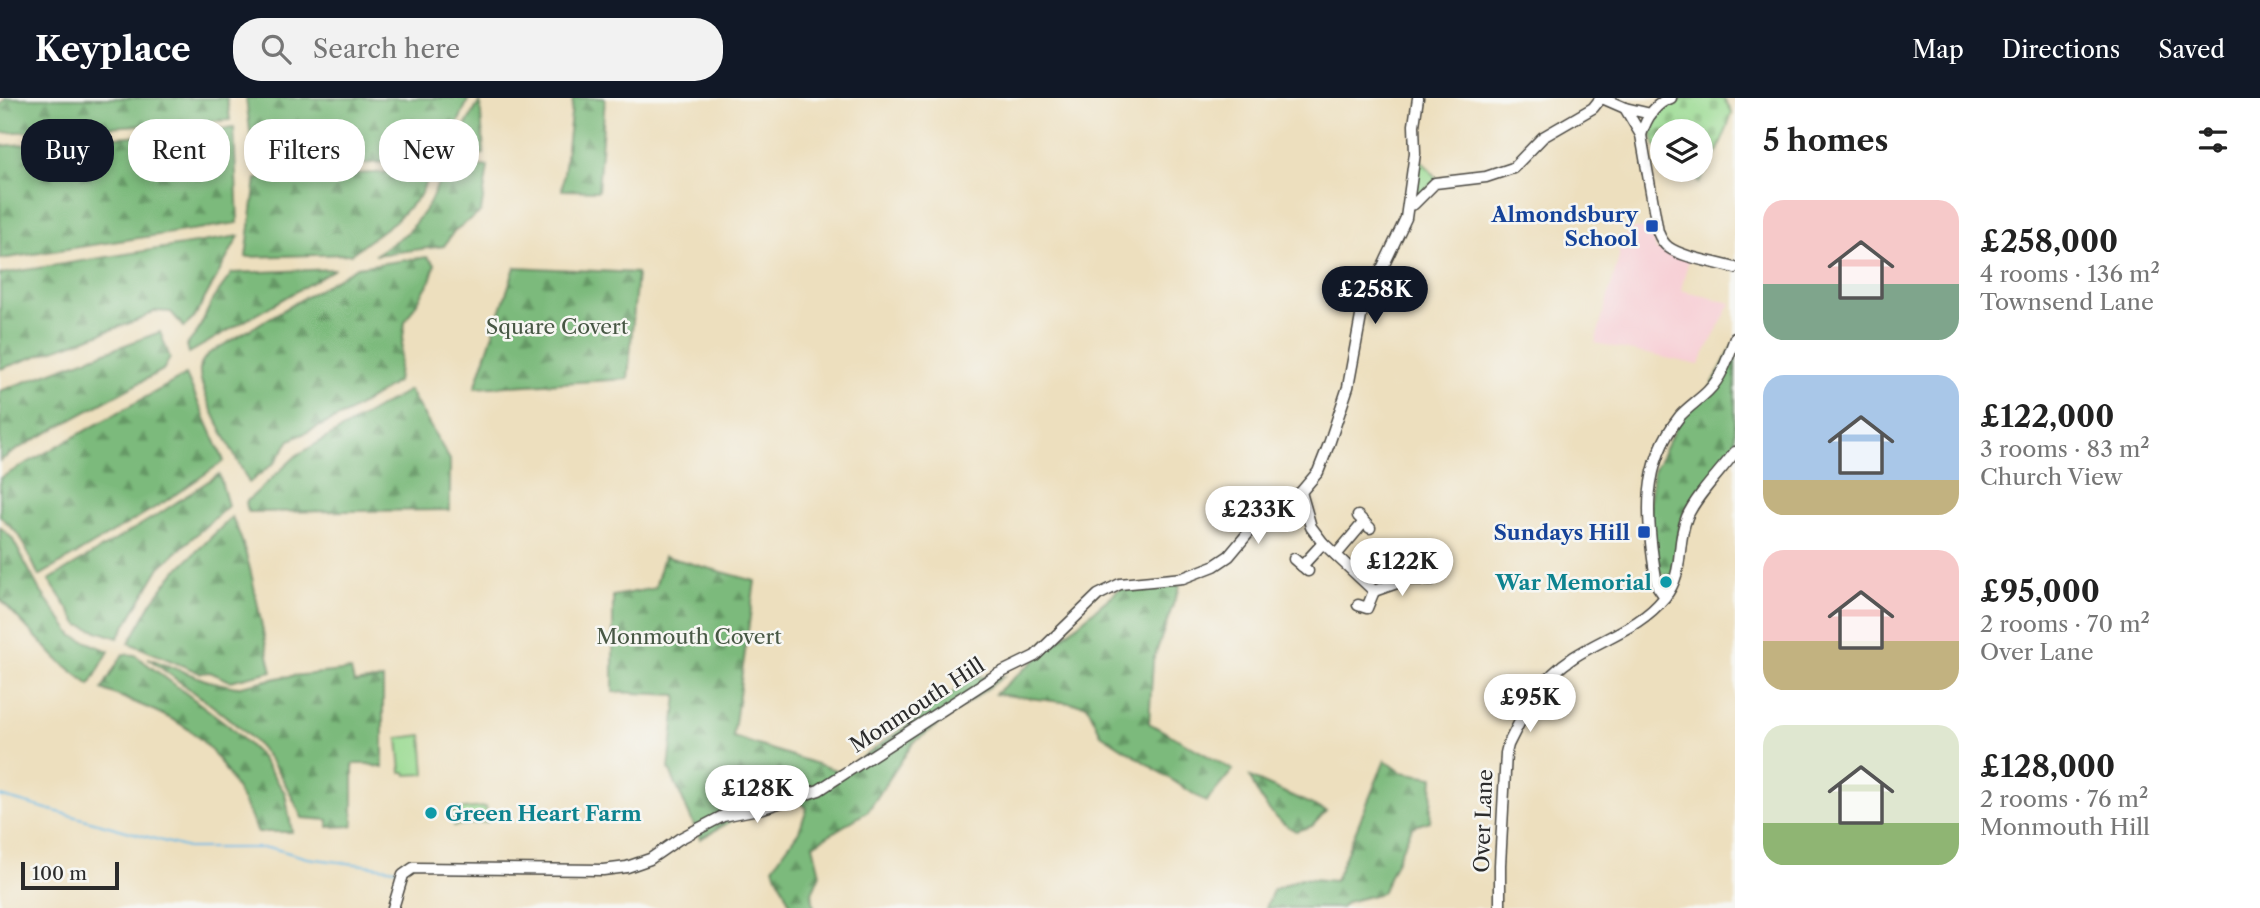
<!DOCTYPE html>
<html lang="en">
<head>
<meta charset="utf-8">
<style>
	:root { --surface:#fff; --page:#f2f2f2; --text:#222; --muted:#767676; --accent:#111827 }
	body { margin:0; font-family:"Libre Caslon Text",serif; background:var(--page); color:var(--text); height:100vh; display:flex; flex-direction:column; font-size:26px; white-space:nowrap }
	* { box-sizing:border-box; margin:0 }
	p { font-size:23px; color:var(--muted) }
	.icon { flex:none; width:38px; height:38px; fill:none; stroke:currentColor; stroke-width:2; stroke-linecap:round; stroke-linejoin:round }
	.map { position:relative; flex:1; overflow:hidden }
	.drawer { display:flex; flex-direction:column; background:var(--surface); width:525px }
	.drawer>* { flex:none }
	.guide { position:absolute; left:21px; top:21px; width:665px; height:63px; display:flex; gap:14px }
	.fabs { position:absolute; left:1650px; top:21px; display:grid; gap:14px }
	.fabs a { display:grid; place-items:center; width:63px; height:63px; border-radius:50%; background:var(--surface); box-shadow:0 4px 10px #0003; font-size:35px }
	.scale { position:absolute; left:21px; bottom:18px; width:98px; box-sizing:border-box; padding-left:7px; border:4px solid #2b2b2b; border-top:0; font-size:19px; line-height:24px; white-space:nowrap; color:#2b2b2b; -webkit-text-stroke:5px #f6f6f2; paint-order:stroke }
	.price { position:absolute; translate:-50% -60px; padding:0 16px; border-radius:24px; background:#fff; color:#222; font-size:23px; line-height:46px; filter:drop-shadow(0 2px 4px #0008) }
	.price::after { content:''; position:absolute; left:50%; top:42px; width:21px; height:16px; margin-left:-10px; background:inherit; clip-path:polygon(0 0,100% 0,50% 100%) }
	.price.current { background:var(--accent); color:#fff }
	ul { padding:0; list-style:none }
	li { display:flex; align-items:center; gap:21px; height:175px; padding:0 28px }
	li span { display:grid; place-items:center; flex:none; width:196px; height:140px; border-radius:21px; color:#555 }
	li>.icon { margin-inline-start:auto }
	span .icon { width:84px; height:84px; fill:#fffc; stroke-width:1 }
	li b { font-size:30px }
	h2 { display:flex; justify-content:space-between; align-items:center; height:84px; padding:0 28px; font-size:30px }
	.tag { padding:0 24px; border-radius:28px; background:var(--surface); box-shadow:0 4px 10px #0003; font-size:24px; line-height:63px }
	.tag.current { background:var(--accent); color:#fff }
	header { display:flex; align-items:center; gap:42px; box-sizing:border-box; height:98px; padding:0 35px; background:var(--accent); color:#fff }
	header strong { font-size:33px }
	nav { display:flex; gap:38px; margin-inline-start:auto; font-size:24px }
	.search { width:490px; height:63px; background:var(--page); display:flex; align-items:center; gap:18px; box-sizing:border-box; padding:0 24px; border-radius:28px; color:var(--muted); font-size:26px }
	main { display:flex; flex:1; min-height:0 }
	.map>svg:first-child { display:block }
	.built { fill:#f7cfd5 }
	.green { fill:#9ada91; stroke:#62825e; stroke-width:2 }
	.forest { fill:url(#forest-firs); stroke:#537253; stroke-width:2 }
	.cemetery { fill:url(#cemetery-stones); stroke:#62825e; stroke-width:2 }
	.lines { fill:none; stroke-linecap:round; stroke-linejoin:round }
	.stream { stroke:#6abae5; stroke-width:2 }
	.minor-casing { stroke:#484641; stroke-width:13 }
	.minor { stroke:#fff; stroke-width:10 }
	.transit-dot { fill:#1a4fb4; stroke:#f6f6f2; stroke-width:2.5 }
	.culture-dot { fill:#0f9aa8; stroke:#f6f6f2; stroke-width:2.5 }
	.labels { text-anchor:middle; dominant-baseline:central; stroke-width:5; stroke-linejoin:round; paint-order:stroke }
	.transit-label { font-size:21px; font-weight:bold; fill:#164399; stroke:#f6f6f2; text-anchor:end }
	.park-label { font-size:21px; fill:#475744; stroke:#f6f6f2 }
	.culture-label { font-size:21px; font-weight:bold; fill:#0d838f; stroke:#f6f6f2; text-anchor:end }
	.street-label { font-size:21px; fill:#2b2b2b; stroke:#f6f6f2 }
</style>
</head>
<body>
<header>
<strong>Keyplace</strong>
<div class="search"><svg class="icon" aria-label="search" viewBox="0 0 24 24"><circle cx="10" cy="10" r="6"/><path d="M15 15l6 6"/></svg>Search here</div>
<nav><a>Map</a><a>Directions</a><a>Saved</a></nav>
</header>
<main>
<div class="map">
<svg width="1735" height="810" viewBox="0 0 1735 810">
	<defs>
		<pattern id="forest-firs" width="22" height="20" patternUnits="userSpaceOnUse" patternTransform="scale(1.75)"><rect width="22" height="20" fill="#7bba7b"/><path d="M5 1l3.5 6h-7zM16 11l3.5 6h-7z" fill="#659765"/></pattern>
		<pattern id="cemetery-stones" width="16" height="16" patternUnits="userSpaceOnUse" patternTransform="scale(1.75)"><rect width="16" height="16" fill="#9ada91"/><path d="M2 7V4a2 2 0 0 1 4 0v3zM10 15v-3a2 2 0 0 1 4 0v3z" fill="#85bb7d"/></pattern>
	</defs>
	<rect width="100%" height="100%" fill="#f6f6f2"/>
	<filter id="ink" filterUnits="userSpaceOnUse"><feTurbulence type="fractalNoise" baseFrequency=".0143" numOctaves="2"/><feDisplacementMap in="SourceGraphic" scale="14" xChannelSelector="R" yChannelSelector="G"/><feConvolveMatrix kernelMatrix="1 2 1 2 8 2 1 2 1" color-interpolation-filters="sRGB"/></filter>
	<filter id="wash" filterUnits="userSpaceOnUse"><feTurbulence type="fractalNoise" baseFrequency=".00686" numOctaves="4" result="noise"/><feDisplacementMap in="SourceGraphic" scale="28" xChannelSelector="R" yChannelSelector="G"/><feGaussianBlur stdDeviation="1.57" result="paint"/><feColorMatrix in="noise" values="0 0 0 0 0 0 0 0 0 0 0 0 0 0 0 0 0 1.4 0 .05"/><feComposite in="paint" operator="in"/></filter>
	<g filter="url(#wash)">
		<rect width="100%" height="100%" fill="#eddfbe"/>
		<path class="built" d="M1632 131H1652L1656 151 1689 161 1681 192 1731 205 1699 267 1595 245 1619 159V145L1622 140Z"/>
		<g class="green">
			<path d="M1417 57 1437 81 1413 102Z"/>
			<path d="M422 637 425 676 406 677 405 674H401L398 640Z"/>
			<path d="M486 709 488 724 454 728 453 712Z"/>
		</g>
		<g class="forest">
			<path d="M6 0H227L230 22 0 35V7Z"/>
			<path d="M246 0H469L458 25 433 61 255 73Z"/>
			<path d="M573 0H605L598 93 562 92Z"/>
			<path d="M480 3 484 56 447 59Z"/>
			<path d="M234 30 238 125 0 161V48Z"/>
			<path d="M488 68 481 114 454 133 444 148 375 157 408 134 428 108 445 70Z"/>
			<path d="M432 72 419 99 395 123 351 156 246 159 256 81Z"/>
			<path d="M239 138 194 220 184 229 171 214 155 213 141 221 0 271V176Z"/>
			<path d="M427 159 435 166 430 183 405 224 397 284 348 315 290 342 275 364 249 385C237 360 201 300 200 275 199 267 203 262 208 256L357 169Z"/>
			<path d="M515 169 637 175 628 281 475 290Z"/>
			<path d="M335 171 189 255 187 247 198 233 213 201 232 175Z"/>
			<path d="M160 234 170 260 163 272 21 349 0 363V293Z"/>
			<path d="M1735 244V347L1685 412 1680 426 1676 473 1672 478 1659 475 1649 414 1653 374 1682 317 1708 294Z"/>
			<path d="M186 277 224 363 166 403 39 478 20 438 0 418V380Z"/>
			<path d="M409 292 450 362V412L248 414 246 404 297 357Z"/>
			<path d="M219 376 228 408 160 469 118 540 79 527 49 482 162 414Z"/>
			<path d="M232 419C255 467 258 522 272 573L230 583 210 574 200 575 129 545 152 504 172 477Z"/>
			<path d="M0 429 12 440 39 491 73 538 109 553 90 587 57 561 0 501Z"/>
			<path d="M664 458 755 483 733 639 842 674 974 579 1004 578 913 645 868 713 813 747 820 776 812 795 814 810H792L773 769 799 733 807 710 790 697 761 706 700 741 669 671 677 597 613 594V498L655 490Z"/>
			<path d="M1180 487 1153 563 1149 625 1233 672 1206 704 1101 636 1087 607 995 596 1122 489Z"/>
			<path d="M123 556 135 557 228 627 259 657 285 695 292 734H258C241 699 223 658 192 634 171 617 127 602 102 591Z"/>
			<path d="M148 560 208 583 236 589 282 579 351 572 354 585 383 581V670L368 666H353V728L328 729V722L302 720C291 696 280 673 263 653 235 620 183 588 148 560Z"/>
			<path d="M1385 662 1401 674 1433 679 1430 723 1412 729 1382 795 1347 804 1341 810H1266L1273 792 1301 780 1335 783Z"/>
			<path d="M1250 679 1326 713 1312 728 1296 733C1273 722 1259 702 1250 679Z"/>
		</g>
		<path class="cemetery" d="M1686 0H1723L1732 14C1725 40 1715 62 1699 85L1689 72H1701V33H1662V54L1655 48 1649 25 1666 7Z"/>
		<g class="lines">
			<path class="stream" d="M0 698 188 750H272L307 760 396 771"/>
		</g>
	</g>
	<g filter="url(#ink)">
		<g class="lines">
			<defs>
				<g id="minor">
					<path d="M1602 0 1625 10 1651 16"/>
					<path d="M1625 10 1641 37 1658 134C1660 139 1663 145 1668 149 1683 160 1716 164 1735 170"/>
					<path d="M1641 37C1646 21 1655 5 1671 0"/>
					<path d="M1409 107 1414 106 1435 85 1486 79 1513 70 1543 39 1593 10 1601 0"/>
					<path d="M1301 394 1311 429 1323 445 1374 493"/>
					<path d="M1358 418 1370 430"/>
					<path d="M1336 457 1364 424"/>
					<path d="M1294 461 1308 473"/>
					<path d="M1302 468 1323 445"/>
					<path d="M1374 493 1408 481 1431 482"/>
					<path d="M1665 499 1658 489 1656 480C1646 421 1641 367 1680 318 1688 309 1699 302 1708 293 1723 278 1728 259 1735 240"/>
					<path d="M1358 507 1367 510 1374 493"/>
					<path d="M393 810 403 777 413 770 603 772 627 769 650 761 679 741 723 718 763 710 819 692 998 576 1035 558 1098 497 1120 486 1183 480 1214 468 1229 458 1260 421 1301 394 1318 374 1329 346 1348 289 1362 213 1406 120 1415 55 1414 27 1418 0"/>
					<path d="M1500 810V767L1506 655 1508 647C1526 611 1539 582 1574 559 1605 539 1641 529 1664 500 1686 473 1675 448 1687 419 1696 398 1721 373 1735 354"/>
				</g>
			</defs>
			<use href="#minor" class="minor-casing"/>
			<use href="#minor" class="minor"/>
		</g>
	</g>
	<g class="transit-dot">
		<rect x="1645" y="121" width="14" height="14" rx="3.5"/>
		<rect x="1637" y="427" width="14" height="14" rx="3.5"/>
	</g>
	<g class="culture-dot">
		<circle cx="1666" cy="484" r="7"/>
		<circle cx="431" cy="715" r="7"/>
	</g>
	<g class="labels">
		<g class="transit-label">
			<text x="1638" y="116">Almondsbury<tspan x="1638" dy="24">School</tspan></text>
			<text x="1630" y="434">Sundays Hill</text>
		</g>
		<g class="park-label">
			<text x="557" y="228">Square Covert</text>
			<text x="689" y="538">Monmouth Covert</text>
		</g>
		<g class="culture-label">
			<text x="1652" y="484">War Memorial</text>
			<text x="445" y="715" text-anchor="start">Green Heart Farm</text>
		</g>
		<g class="street-label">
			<text transform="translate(917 607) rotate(-33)">Monmouth Hill</text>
			<text transform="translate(1483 723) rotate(-88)">Over Lane</text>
		</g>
	</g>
</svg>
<div class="fabs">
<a><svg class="icon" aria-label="layers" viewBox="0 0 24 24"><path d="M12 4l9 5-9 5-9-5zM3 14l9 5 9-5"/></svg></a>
</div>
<div class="scale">100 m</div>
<b class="price current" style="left:1375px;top:228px">£258K</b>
<b class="price" style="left:1258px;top:448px">£233K</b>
<b class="price" style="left:1402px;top:500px">£122K</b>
<b class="price" style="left:1530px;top:636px">£95K</b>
<b class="price" style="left:757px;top:727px">£128K</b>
<div class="guide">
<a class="tag current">Buy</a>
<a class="tag">Rent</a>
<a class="tag">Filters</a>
<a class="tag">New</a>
</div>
</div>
<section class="drawer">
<h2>5 homes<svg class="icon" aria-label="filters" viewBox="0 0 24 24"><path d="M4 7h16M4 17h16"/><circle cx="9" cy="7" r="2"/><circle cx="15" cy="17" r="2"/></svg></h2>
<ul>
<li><span style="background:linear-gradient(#f6c9c9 60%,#7fa58c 0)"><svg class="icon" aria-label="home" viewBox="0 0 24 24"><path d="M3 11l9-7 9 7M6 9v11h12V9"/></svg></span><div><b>£258,000</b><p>4 rooms · 136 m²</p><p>Townsend Lane</p></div></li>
<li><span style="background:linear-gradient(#a9c7e8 75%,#c2b280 0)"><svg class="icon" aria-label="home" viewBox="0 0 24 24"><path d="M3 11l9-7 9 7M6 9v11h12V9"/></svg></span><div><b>£122,000</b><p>3 rooms · 83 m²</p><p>Church View</p></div></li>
<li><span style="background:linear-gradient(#f6c9c9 65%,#c2b280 0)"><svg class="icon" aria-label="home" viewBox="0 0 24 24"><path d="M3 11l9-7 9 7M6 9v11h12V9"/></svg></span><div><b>£95,000</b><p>2 rooms · 70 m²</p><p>Over Lane</p></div></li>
<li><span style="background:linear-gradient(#dfe7d0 70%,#8fb573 0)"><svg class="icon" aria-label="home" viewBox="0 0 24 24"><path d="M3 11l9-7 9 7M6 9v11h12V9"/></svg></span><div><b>£128,000</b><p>2 rooms · 76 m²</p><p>Monmouth Hill</p></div></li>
</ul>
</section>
</main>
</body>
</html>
